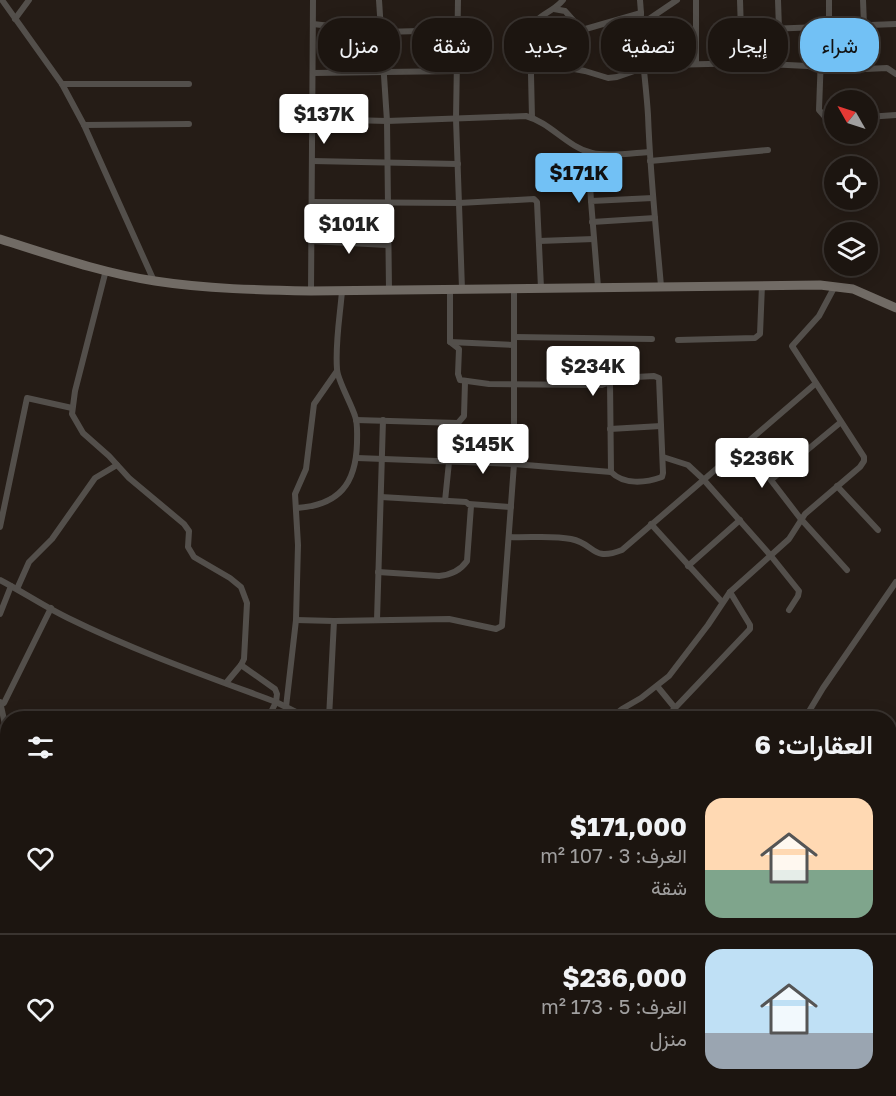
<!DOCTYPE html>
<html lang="ar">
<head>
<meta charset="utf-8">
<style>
	:root { --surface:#1c1510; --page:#251e19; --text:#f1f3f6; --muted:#a09f9f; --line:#3a3430; --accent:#72c1f5 }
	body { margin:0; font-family:"Golos Text",Vazirmatn,sans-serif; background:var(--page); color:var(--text); direction:rtl; height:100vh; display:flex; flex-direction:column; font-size:22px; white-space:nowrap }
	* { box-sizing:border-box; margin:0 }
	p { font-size:20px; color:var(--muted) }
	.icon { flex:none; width:33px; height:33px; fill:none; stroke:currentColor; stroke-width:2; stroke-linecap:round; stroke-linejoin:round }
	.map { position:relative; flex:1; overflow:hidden; direction:ltr }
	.sheet { position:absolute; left:0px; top:711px; width:897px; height:386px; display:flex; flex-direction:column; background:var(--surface); border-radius:24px 24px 0 0; box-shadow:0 3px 15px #0003,0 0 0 2px var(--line); direction:rtl }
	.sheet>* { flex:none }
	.guide { position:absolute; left:18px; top:18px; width:861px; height:54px; direction:rtl; display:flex; gap:12px }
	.needle { width:39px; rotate:309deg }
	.fabs { position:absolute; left:824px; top:90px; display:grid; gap:12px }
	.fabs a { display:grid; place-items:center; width:54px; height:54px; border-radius:50%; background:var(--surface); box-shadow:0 3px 15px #0003,0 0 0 2px var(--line); font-size:30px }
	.price { position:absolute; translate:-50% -51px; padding:0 14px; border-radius:6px; background:#fff; color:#222; font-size:20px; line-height:39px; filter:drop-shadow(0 2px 3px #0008) }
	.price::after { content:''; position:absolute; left:50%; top:36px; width:18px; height:14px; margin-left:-9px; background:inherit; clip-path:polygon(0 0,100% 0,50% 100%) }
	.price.selected { background:var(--accent); color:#111 }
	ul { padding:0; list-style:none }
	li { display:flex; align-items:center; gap:18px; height:150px; padding:0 24px }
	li+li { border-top:2px solid var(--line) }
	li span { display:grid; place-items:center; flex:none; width:168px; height:120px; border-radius:18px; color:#555 }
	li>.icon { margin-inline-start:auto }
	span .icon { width:72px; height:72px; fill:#fffc; stroke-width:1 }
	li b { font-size:26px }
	h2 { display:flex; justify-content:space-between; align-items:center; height:72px; padding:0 24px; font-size:26px }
	.tag { padding:0 21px; border-radius:24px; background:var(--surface); box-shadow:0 3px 15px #0003,0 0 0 2px var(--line); font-size:21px; line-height:54px }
	.tag.selected { background:var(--accent); color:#111 }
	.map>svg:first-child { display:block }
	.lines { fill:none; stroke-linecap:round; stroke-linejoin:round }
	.street { stroke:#534f4b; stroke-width:6 }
	.secondary { stroke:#716b65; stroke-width:9 }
</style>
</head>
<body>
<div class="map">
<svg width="896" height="1096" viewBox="0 0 896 1096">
	<rect width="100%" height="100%" fill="#251c16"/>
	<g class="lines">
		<g class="street">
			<path d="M2 0 62 84 84 125 154 281"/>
			<path d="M379 0 387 121 389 290"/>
			<path d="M458 0 456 119 462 289"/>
			<path d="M696 0V64"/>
			<path d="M740 0 742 64"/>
			<path d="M778 0 779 29"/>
			<path d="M829 0V27"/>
			<path d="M863 0 864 25"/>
			<path d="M554 9 565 11 582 30 641 13 640 0"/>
			<path d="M641 13C640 48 646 81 648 115 650 172 656 229 661 286"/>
			<path d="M15 19 29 0"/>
			<path d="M313 24 383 32 456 30"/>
			<path d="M822 28 819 110 826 118H834"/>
			<path d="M641 29 649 19 677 0"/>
			<path d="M741 30 896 24"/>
			<path d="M531 61 585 71 608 78 617 77 643 68 668 65 748 63 808 66 823 71 887 68 896 74"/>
			<path d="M313 73 458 71"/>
			<path d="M62 84H189"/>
			<path d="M867 117 896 115"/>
			<path d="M532 118 530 31C536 14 553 13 563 0"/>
			<path d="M312 119 387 121 526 116C551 123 567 147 592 153 607 157 633 153 649 152"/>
			<path d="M84 125 189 124"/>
			<path d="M588 152 591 201"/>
			<path d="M312 161 458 164"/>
			<path d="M650 161 768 150"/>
			<path d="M312 202 459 203 534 199 537 202 541 288"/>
			<path d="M592 222 655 218"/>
			<path d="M311 241 387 245"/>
			<path d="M539 241 594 239"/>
			<path d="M106 270 75 391 72 414 83 433 109 456 129 478 184 524 189 531 188 547 194 557 230 578 241 587 247 603 244 659 241 665 275 689 277 694 276 702 308 718"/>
			<path d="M598 287 591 201 653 198"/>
			<path d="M450 289V342L459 349 458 374 460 380 489 384 602 385 610 382 611 472"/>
			<path d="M311 291 313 0"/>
			<path d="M514 337 652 339"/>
			<path d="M678 340 755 338 760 334 762 285"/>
			<path d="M450 342 514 345"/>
			<path d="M356 420 458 423 464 416 465 382"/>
			<path d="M610 429 661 426"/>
			<path d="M744 445 800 518 847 570"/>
			<path d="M663 457 688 465 703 479 771 556 799 591 798 596 789 610"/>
			<path d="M357 458 514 464 611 472C624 485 645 483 662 477L663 473 659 378 654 376 618 378 610 382"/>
			<path d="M771 480 841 422"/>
			<path d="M837 486 878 530"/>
			<path d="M445 501 449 462"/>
			<path d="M469 504 511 507"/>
			<path d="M297 508C339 505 356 484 357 443 357 434 358 424 355 416 351 403 337 379 337 369 335 343 340 316 342 291"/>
			<path d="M651 524 722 602"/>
			<path d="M0 527 27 398 72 408"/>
			<path d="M509 537C529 538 552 535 571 539 596 544 591 562 622 550L815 384"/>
			<path d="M688 566 740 520"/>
			<path d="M378 572 439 576C450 575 460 571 467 561L471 506 466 502 381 497"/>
			<path d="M0 580C23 592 45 607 68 618 135 651 206 676 276 702L268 718"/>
			<path d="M17 589 29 562 52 539 95 478 117 465"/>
			<path d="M0 614 11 586"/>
			<path d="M296 620 334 621 449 619 496 629 502 626 514 464V289"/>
			<path d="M377 620 383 420"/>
			<path d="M226 683 241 665"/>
			<path d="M657 686 675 708 666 718"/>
			<path d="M0 702 7 733"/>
			<path d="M4 703 51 608"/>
			<path d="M286 707 296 620 298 545 295 494 306 469 314 404 337 371"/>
			<path d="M675 708 750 629V625L730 592"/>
			<path d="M329 718 334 621"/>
			<path d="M564 718C574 714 585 712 594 718"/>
			<path d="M611 718 622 709 641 698 669 676 708 625 730 592 789 539 805 514 860 467 864 461V457L792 346 819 316 835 286"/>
			<path d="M805 718 823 688 896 582"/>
			<path d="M896 740C890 754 890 764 896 779"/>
			<path d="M890 922 896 928"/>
			<path d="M890 979 896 972"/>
			<path d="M890 1031 896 1035"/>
			<path d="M122 1089 144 1096"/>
			<path d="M726 1089 727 1096"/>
			<path d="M876 1089 884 1096"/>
			<path d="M488 1096 489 1089"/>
			<path d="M618 1096 621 1089"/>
			<path d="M786 1096 791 1089"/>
			<path d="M833 1096 840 1089"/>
		</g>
		<path class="secondary" d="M0 239C51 255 102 273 155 281 207 289 259 290 311 291L820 285 853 289 896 308"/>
	</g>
</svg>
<div class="fabs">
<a><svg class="needle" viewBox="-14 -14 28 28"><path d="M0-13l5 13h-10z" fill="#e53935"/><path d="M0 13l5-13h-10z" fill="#a09f9f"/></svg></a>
<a><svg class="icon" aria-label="locate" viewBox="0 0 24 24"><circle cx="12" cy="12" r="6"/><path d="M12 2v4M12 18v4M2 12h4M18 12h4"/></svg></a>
<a><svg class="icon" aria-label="layers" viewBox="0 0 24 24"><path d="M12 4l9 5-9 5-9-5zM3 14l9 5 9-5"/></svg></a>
</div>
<b class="price" style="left:324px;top:145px">$137K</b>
<b class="price selected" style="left:579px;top:204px">$171K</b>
<b class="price" style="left:349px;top:255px">$101K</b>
<b class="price" style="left:593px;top:397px">$234K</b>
<b class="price" style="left:483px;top:475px">$145K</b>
<b class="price" style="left:762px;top:489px">$236K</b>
<div class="guide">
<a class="tag selected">شراء</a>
<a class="tag">إيجار</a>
<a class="tag">تصفية</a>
<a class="tag">جديد</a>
<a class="tag">شقة</a>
<a class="tag">منزل</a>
</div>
<section class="sheet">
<h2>العقارات: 6<svg class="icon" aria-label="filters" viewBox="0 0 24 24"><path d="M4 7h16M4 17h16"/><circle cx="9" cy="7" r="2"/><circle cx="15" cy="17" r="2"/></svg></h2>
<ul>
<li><span style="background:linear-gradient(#ffd9b3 60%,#7fa58c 0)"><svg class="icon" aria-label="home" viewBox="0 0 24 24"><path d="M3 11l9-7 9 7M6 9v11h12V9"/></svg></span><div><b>$171,000</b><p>الغرف: 3 · 107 m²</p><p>شقة</p></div><svg class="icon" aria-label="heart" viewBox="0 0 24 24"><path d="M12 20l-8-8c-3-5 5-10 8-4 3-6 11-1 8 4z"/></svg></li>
<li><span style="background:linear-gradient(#bfe0f5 70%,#9aa5b1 0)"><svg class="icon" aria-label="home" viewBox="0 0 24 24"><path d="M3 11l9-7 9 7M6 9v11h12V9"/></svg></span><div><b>$236,000</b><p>الغرف: 5 · 173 m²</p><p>منزل</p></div><svg class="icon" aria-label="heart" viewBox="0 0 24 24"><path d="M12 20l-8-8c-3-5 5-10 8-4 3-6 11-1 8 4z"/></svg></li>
</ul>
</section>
</div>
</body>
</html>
